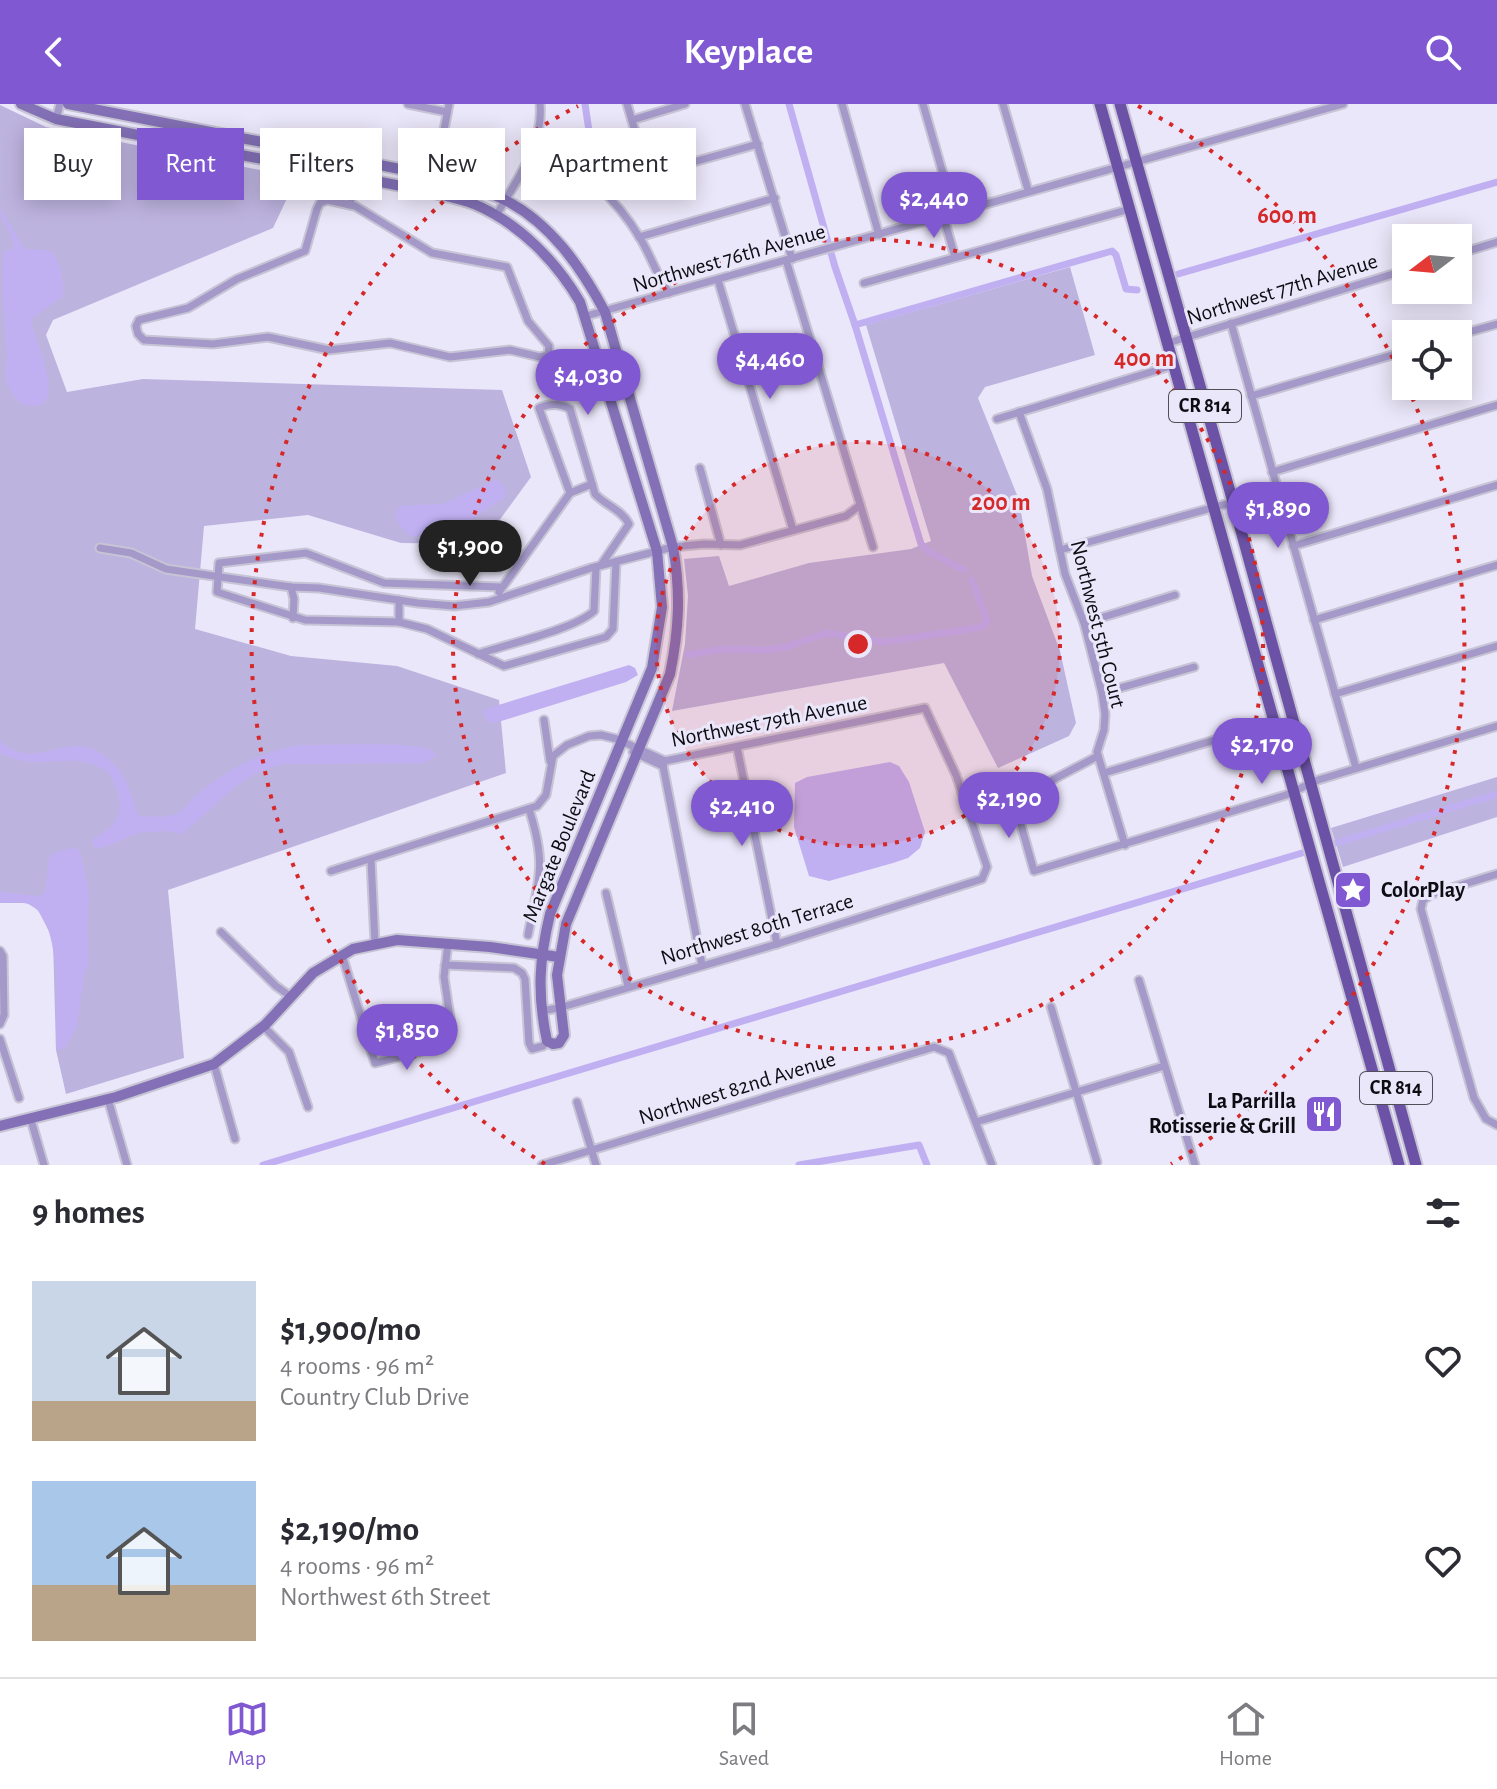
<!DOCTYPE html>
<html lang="en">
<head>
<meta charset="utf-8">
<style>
	:root { --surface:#fff; --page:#f7f7f7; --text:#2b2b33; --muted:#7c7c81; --line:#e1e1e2; --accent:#8058d1 }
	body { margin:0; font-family:"Alegreya Sans",sans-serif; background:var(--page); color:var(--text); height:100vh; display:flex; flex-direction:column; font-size:30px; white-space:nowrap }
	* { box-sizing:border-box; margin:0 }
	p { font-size:26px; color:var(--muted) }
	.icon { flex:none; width:44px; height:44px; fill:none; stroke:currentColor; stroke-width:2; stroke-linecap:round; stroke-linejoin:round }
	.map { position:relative; height:1061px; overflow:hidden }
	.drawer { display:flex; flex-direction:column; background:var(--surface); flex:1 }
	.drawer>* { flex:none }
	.hud { position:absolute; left:24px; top:24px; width:800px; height:72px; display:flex; gap:16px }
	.needle { width:52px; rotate:254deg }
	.buttons { position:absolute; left:1392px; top:120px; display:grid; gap:16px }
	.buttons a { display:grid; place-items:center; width:80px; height:80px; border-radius:0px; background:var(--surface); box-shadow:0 4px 20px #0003; font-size:40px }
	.price { position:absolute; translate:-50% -68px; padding:0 18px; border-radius:28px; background:var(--accent); color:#fff; font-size:26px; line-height:52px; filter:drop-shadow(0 2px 4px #0008) }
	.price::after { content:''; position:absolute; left:50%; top:48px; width:24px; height:18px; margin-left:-12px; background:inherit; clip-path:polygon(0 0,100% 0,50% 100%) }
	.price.current { background:#222; color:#fff }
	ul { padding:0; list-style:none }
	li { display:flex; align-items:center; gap:24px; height:200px; padding:0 32px }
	li span { display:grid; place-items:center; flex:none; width:224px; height:160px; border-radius:0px; color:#555 }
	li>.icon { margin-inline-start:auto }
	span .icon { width:96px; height:96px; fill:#fffc; stroke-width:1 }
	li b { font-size:34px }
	h2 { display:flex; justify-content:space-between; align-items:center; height:96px; padding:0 32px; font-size:34px }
	.pill { padding:0 28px; border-radius:0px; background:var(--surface); box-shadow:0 4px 20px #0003; font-size:28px; line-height:72px }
	.pill.current { background:var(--accent); color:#fff }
	header { display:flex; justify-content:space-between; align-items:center; height:104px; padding:0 32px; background:var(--accent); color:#fff; font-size:36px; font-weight:700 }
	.tabs { display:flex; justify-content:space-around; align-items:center; height:112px; border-top:2px solid var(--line); background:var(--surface); font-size:22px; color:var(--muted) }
	.tabs a { display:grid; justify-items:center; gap:4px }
	.tabs .current { color:var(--accent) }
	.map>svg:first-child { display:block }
	.green { fill:#bdb3df }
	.water { fill:#c0b0f2 }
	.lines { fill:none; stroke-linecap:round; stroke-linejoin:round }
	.canal { stroke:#c0b0f2; stroke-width:7 }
	.street-casing { stroke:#c7c4d5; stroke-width:11 }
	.secondary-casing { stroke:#c7c4d5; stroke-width:14 }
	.primary-casing { stroke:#c7c4d5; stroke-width:15 }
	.street { stroke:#a499c9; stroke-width:7 }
	.secondary { stroke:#8370b6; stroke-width:10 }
	.primary { stroke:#6c52a7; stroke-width:11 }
	.ring { fill:none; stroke:#d62828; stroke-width:4; stroke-dasharray:4 8 }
	.labels { text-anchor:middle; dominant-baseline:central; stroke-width:6; stroke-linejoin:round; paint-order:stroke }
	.shield { fill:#ebe7fa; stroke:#504e58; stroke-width:2 }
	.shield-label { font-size:20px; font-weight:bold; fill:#0d0c12 }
	.street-label { font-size:22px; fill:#0d0c12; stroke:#ebe7fa }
	.poi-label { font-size:22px; font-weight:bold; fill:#0d0c12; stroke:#ebe7fa; text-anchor:start }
	.centre { fill:#d62828; stroke:#ebe7fa; stroke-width:4 }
	.ring-label { font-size:24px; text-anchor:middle; font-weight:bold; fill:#d62828; stroke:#ebe7fa; stroke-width:6; stroke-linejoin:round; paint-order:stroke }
</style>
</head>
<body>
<header><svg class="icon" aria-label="back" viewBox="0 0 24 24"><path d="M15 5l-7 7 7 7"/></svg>Keyplace<svg class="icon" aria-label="search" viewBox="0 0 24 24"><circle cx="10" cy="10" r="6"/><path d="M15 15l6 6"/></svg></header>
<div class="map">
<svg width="1497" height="1061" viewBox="0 0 1497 1061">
	<rect width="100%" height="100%" fill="#ebe7fa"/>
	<g class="green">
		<path d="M0 1 46 23 290 72V88L273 124 53 216 46 231 67 288 143 275 502 286 531 373 482 440 401 439 308 411 204 422 195 525 291 552 397 562 499 596 506 669 168 786 184 954 66 990 56 946 53 835 38 806 27 799H0Z"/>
		<path d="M1070 163 1095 251 985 283 978 294 1019 396 1032 472 1060 547 1076 619 1069 632 998 664 944 559 672 607 685 540 688 492 684 455 719 452 729 482 809 459 911 445 931 437 866 221Z"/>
		<path d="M1497 673V713L1343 763 1331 724Z"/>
	</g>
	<g class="water">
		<path d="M0 104 24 144C33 147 43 144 51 148 60 153 65 183 63 192L31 215C29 227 75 312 26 301 16 299 10 287 7 278 4 268 8 258 7 247 5 216 0 178 4 148L13 145C15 128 0 120 0 104Z"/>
		<path d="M497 375 506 385 504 394C484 407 466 419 447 432H411L400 422 395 412 399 402 443 400Z"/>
		<path d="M629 561 635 564 638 571 626 578 495 619 487 617 483 607 495 602Z"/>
		<path d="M0 637C44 675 72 610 119 666 129 677 132 698 139 712 152 712 163 715 176 710 185 706 191 695 199 689 228 665 261 648 299 641 330 642 409 636 434 647L436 652 423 659 283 660 256 669 235 683 182 730 165 727 137 729 108 742 96 744 92 741 93 735C125 718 126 698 108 668 101 664 93 659 84 658 52 653 34 666 0 649Z"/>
		<path d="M890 658 899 662 909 678 925 728 920 744 908 754 893 759 829 777 809 772 794 723 795 679 807 673Z"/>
		<path d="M72 744 80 746 89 790 87 821 89 860 84 871 77 922 65 944 56 946C55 911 64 820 31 801 22 797 10 799 0 799V788L39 792 45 789 49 755 52 750Z"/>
	</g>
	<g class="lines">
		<g class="canal">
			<path d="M585 0 589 27"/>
			<path d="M789 0 835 163 855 221 921 440 929 448 964 466"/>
			<path d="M1178 170 1497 78"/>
			<path d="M855 221 1112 147 1116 151 1126 185 1137 186"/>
			<path d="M688 551 722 545 765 546 786 543 826 529 884 538 977 524 985 521 987 516 972 476"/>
			<path d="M1336 739 1497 690"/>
			<path d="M263 1061 1302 749"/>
			<path d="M799 1061 919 1041 927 1061"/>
		</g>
		<defs>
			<g id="street">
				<path d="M408 0 447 8"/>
				<path d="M627 0 648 70"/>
				<path d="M745 0 792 155"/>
				<path d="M842 0 879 131"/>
				<path d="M923 0 954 108"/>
				<path d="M1003 0 1028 86"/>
				<path d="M56 15 60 0"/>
				<path d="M632 16 685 0"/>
				<path d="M536 39C577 58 617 95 640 134 651 152 657 172 669 189"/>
				<path d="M600 84 758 40"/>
				<path d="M432 88 449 0"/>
				<path d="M327 96 355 102 432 149 507 163 528 217 549 242 548 251 540 253 510 246 450 253 390 239 329 246 268 233 213 240 144 236 138 230 136 222 139 216 188 204 237 175 305 147 317 105 320 99Z"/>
				<path d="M327 96 336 53"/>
				<path d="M350 101 358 57"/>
				<path d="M943 111 955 153"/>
				<path d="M496 112C515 78 544 41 540 0"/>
				<path d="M639 133 775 94"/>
				<path d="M1458 150 1497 138"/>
				<path d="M786 156 873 443"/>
				<path d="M718 176 793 426"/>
				<path d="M864 179 1130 105"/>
				<path d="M586 212 1343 0"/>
				<path d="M1231 219 1356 664"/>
				<path d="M1458 231 1497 220"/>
				<path d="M1168 239 1406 166"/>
				<path d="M1251 292 1406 247"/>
				<path d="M1019 308 1047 385 1065 470 1084 519 1102 589 1105 610 1104 626 1097 648 1125 741"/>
				<path d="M997 315 1174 261"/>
				<path d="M700 364 721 441"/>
				<path d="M1272 368 1497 301"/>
				<path d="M570 389 539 304C550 299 560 299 570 305L595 390C605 401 622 406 629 420L601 461"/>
				<path d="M1293 442 1497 381"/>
				<path d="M100 444 131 449 166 465 186 468 291 483 319 484 418 499 454 502 489 498 591 464 673 443 704 440 740 441 846 412 860 401"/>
				<path d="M1060 446 1233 398"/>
				<path d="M291 483 294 495 293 514"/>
				<path d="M500 483 384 479 306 449 219 459 217 488 305 516 399 518 427 525 504 562 606 533 613 525 616 458"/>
				<path d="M499 488 570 389 592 380"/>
				<path d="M399 496V518"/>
				<path d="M1314 516 1497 461"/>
				<path d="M1084 519 1175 491"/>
				<path d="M478 550C507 540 573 526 594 507L596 463"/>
				<path d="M1102 589 1194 563"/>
				<path d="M1335 590 1497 542"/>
				<path d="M544 616 550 657"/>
				<path d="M737 643 777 840"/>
				<path d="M633 648 663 662"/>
				<path d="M1098 652 1014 696 1034 767 1286 691 1318 676 1497 622"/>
				<path d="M665 657 663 662 702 861"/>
				<path d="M1104 669 1275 618"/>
				<path d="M371 756 375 839"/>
				<path d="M331 767 537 702 546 691 553 652 567 641 589 632 601 631 617 635 665 657 925 604 956 671 987 763 982 775 777 840 559 904 541 907"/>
				<path d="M1497 770 1432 790 1423 796 1421 805 1474 994 1486 1015 1497 1021"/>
				<path d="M606 789 628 882"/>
				<path d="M221 828 276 882 290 892"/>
				<path d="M528 831C539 776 547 761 529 705"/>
				<path d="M0 847 3 852 4 911 0 920"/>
				<path d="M342 851 375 959 445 941 452 927 444 873 448 839"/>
				<path d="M445 861 514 864 522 869 525 875 529 939 532 945 543 942 547 937"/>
				<path d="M1139 876 1195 1061"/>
				<path d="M1051 903 1097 1058"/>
				<path d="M263 922 289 948 308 1003"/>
				<path d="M0 935 19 994"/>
				<path d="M214 960 235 1035"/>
				<path d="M108 995 127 1061"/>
				<path d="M577 998 596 1061"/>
				<path d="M31 1016 44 1061"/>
				<path d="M976 1018 1164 962"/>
				<path d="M542 1061 934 943 949 949 992 1061"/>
			</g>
			<g id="secondary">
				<path d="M21 0 56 15 432 88C445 92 461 95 474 100 519 119 556 157 580 198L657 447 662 503 652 564 550 810C539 856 537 890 547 937L553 940 559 939 564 931 557 871 566 820 670 570C679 526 681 488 673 443L605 208C581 163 550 118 503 95 486 87 468 81 451 75L68 0"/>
				<path d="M0 1022 116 993 214 960 265 921 313 869 353 845 397 836 490 843 559 853"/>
			</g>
			<g id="primary">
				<path d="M1100 0 1399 1061"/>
				<path d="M1120 0 1233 398 1416 1061"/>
			</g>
		</defs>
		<use href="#street" class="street-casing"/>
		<use href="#secondary" class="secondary-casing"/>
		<use href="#primary" class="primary-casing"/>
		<use href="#street" class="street"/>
		<use href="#secondary" class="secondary"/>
		<use href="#primary" class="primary"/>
	</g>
	<circle cx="858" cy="540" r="202" fill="#d62828" fill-opacity=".12"/>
	<g class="ring">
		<circle cx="858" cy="540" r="202"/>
		<circle cx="858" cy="540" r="405"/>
		<path d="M545 1060A607 607 0 0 1 578 2M1138 2A607 607 0 0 1 1171 1060"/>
	</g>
	<defs>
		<symbol id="sight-square" viewBox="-11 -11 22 22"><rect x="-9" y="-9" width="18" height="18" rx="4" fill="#8058d1" stroke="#ebe7fa"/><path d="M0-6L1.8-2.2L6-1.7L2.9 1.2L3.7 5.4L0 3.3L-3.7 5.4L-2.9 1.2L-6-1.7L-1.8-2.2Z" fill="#fff"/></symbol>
		<symbol id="restaurant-square" viewBox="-11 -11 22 22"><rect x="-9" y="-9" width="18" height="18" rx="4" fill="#8058d1" stroke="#ebe7fa"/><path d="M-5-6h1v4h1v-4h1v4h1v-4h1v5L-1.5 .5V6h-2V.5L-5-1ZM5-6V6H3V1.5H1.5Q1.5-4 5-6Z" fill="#fff"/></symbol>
	</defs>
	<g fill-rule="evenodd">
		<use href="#sight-square" x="1331" y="764" width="44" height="44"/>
		<use href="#restaurant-square" x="1302" y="988" width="44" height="44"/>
	</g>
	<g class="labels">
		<g class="shield">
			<rect x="1169" y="286" width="72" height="32" rx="6"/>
			<rect x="1360" y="968" width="72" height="32" rx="6"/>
		</g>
		<g class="shield-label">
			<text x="1205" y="302">CR 814</text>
			<text x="1396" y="984">CR 814</text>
		</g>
		<g class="street-label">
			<text transform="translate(729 154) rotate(-16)">Northwest 76th Avenue</text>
			<text transform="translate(1282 185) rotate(-17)">Northwest 77th Avenue</text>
			<text transform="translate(1098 520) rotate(76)">Northwest 5th Court</text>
			<text transform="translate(769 617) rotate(-11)">Northwest 79th Avenue</text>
			<text transform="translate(559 742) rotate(-68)">Margate Boulevard</text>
			<text transform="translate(757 825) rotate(-17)">Northwest 80th Terrace</text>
			<text transform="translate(737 984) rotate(-17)">Northwest 82nd Avenue</text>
		</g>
		<g class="poi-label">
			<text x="1381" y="786">ColorPlay</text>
			<text x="1296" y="997" text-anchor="end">La Parrilla<tspan x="1296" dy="25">Rotisserie &amp; Grill</tspan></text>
		</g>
	</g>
	<circle cx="858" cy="540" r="12" class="centre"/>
	<g class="ring-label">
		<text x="1287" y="119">600 m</text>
		<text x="1144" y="262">400 m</text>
		<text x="1001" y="406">200 m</text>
	</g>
</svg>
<div class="buttons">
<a><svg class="needle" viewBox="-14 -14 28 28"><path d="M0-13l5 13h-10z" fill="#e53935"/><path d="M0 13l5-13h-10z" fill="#7c7c81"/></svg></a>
<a><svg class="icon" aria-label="locate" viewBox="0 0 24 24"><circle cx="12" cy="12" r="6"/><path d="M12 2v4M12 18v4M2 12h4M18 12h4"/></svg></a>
</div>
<b class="price" style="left:934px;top:136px">$2,440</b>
<b class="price" style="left:770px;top:297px">$4,460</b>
<b class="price" style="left:588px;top:313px">$4,030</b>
<b class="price" style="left:1278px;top:446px">$1,890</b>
<b class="price current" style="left:470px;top:484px">$1,900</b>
<b class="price" style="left:1262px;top:682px">$2,170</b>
<b class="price" style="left:1009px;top:736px">$2,190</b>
<b class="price" style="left:742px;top:744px">$2,410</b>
<b class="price" style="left:407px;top:968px">$1,850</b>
<div class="hud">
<a class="pill">Buy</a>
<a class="pill current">Rent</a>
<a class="pill">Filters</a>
<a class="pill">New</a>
<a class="pill">Apartment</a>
</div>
</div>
<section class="drawer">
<h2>9 homes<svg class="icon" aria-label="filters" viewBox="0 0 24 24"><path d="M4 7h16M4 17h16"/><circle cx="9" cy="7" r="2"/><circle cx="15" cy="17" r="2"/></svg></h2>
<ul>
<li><span style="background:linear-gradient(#c9d6e8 75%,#b9a48a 0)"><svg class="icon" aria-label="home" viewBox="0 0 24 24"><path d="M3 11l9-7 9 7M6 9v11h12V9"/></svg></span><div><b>$1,900/mo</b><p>4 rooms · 96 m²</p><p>Country Club Drive</p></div><svg class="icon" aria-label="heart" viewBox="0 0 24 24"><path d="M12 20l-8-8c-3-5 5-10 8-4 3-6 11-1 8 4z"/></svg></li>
<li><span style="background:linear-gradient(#a9c7e8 65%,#b9a48a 0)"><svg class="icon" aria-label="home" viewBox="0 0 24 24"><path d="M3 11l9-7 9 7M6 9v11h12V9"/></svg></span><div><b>$2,190/mo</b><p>4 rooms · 96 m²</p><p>Northwest 6th Street</p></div><svg class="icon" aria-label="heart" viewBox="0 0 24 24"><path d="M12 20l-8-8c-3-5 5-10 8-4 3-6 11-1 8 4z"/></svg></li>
</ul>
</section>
<nav class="tabs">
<a class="current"><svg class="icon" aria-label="map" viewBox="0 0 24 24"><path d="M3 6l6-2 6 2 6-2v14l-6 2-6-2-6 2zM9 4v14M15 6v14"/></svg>Map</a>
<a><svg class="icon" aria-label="saved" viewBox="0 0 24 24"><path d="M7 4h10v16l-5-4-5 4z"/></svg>Saved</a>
<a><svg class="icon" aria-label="home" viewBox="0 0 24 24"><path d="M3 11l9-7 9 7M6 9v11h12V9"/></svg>Home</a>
</nav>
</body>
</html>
